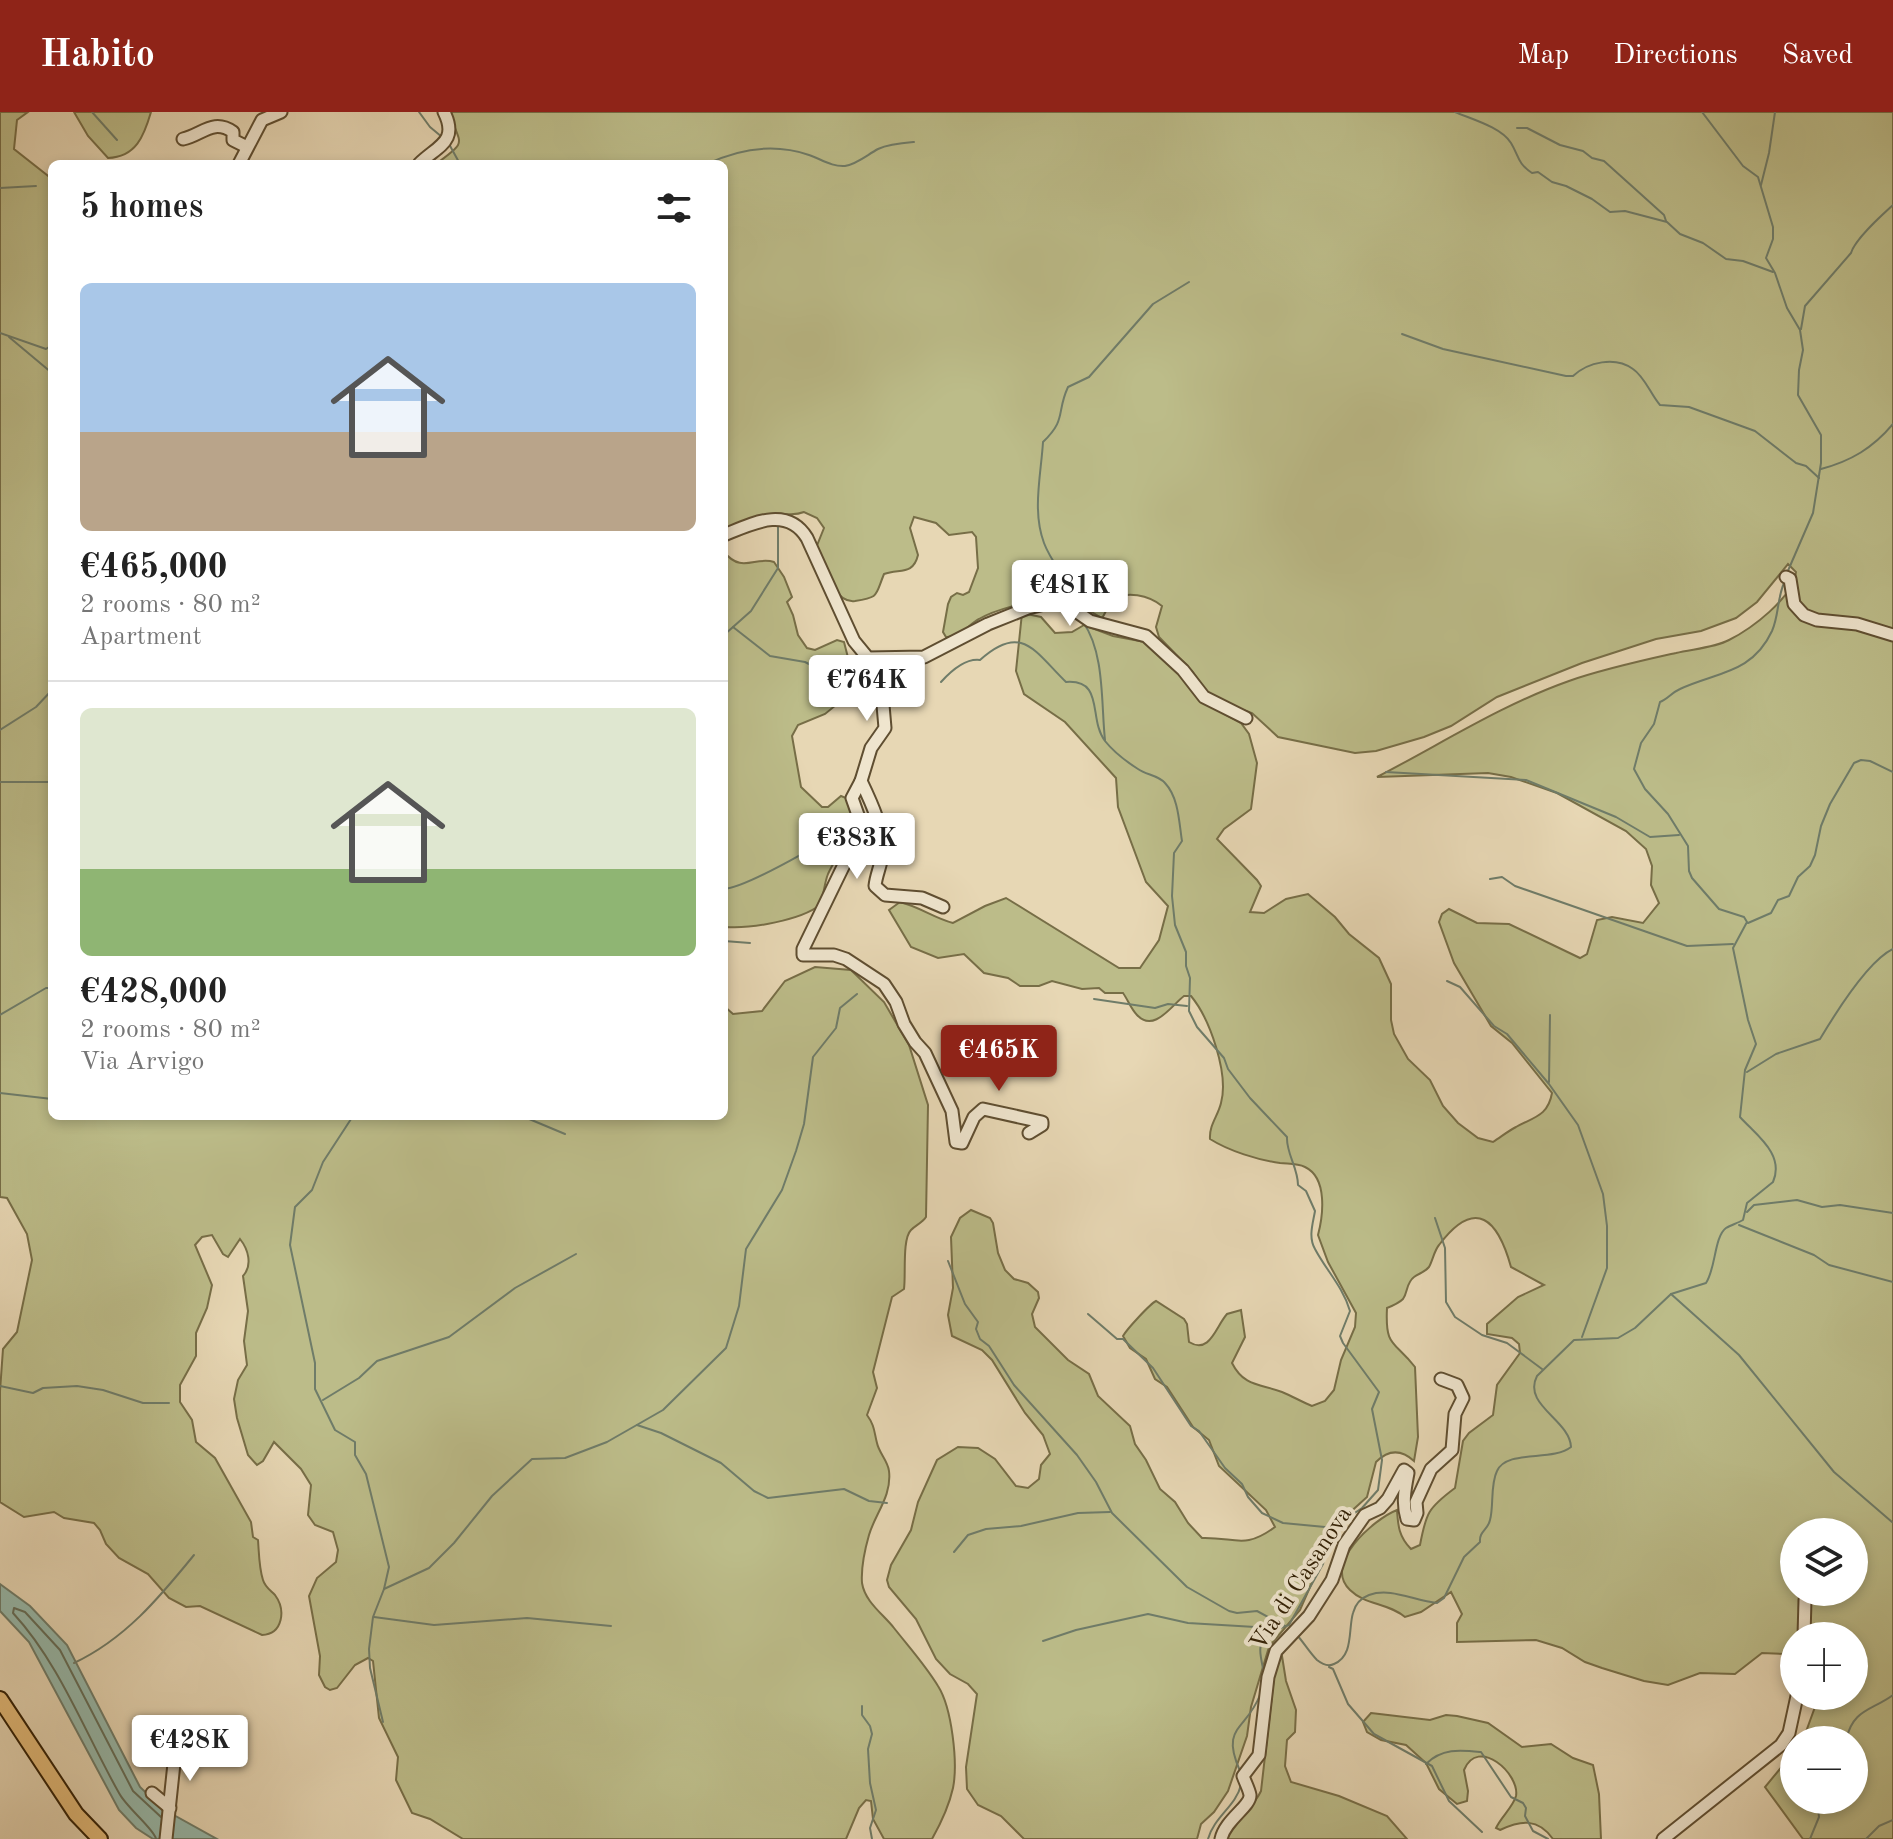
<!DOCTYPE html>
<html lang="en">
<head>
<meta charset="utf-8">
<style>
	:root { --surface:#fff; --page:#f6f6f6; --text:#222; --muted:#767676; --line:#e0e0e0; --accent:#8f2418 }
	body { margin:0; font-family:"Old Standard TT",serif; background:var(--page); color:var(--text); height:100vh; display:flex; flex-direction:column; font-size:30px; white-space:nowrap }
	* { box-sizing:border-box; margin:0 }
	p { font-size:26px; color:var(--muted) }
	.icon { flex:none; width:44px; height:44px; fill:none; stroke:currentColor; stroke-width:2; stroke-linecap:round; stroke-linejoin:round }
	.map { position:relative; flex:1; overflow:hidden }
	.drawer { position:absolute; left:48px; top:48px; width:680px; height:960px; display:flex; flex-direction:column; background:var(--surface); border-radius:12px; box-shadow:0 4px 12px #0003 }
	.drawer>* { flex:none }
	.buttons { position:absolute; left:1780px; top:1406px; display:grid; gap:16px }
	.buttons a { display:grid; place-items:center; width:88px; height:88px; border-radius:50%; background:var(--surface); box-shadow:0 4px 12px #0003; font-size:40px }
	.price { position:absolute; translate:-50% -68px; padding:0 18px; border-radius:8px; background:#fff; color:#222; font-size:26px; line-height:52px; filter:drop-shadow(0 2px 4px #0008) }
	.price::after { content:''; position:absolute; left:50%; top:48px; width:24px; height:18px; margin-left:-12px; background:inherit; clip-path:polygon(0 0,100% 0,50% 100%) }
	.price.on { background:var(--accent); color:#fff }
	ul { padding:0; list-style:none }
	li { display:grid; align-content:center; gap:16px; height:424px; padding:0 32px }
	li+li { border-top:2px solid var(--line) }
	li span { display:grid; place-items:center; height:248px; border-radius:12px; color:#555 }
	li>.icon { margin-inline-start:auto }
	span .icon { width:144px; height:144px; fill:#fffc; stroke-width:1 }
	li b { font-size:34px }
	h2 { display:flex; justify-content:space-between; align-items:center; height:96px; padding:0 32px; font-size:34px }
	header { display:flex; align-items:center; gap:48px; box-sizing:border-box; height:112px; padding:0 40px; background:var(--accent); color:#fff }
	header strong { font-size:38px }
	nav { display:flex; gap:44px; margin-inline-start:auto; font-size:28px }
	.map>svg:first-child { display:block }
	.green { fill:#bcbc89; stroke:#776e47; stroke-width:2; fill-rule:evenodd }
	.water { fill:#97baac; stroke:#6f7c69; stroke-width:2 }
	.lines { fill:none; stroke-linecap:round; stroke-linejoin:round }
	.shore { stroke:#646d58; stroke-width:2 }
	.stream { stroke:#6f7c69; stroke-width:2 }
	.minor-casing { stroke:#5f4e31; stroke-width:15 }
	.major-casing { stroke:#322005; stroke-width:18 }
	.minor { stroke:#efe5ce; stroke-width:11 }
	.major { stroke:#e4bc7a; stroke-width:14 }
	.labels { text-anchor:middle; dominant-baseline:central; stroke-width:8; stroke-linejoin:round; paint-order:stroke }
	.street-label { font-size:24px; fill:#322005; stroke:#efe5ce }
</style>
</head>
<body>
<header>
<strong>Habito</strong>
<nav><a>Map</a><a>Directions</a><a>Saved</a></nav>
</header>
<div class="map">
<svg width="1893" height="1727" viewBox="0 0 1893 1727">
	<rect width="100%" height="100%" fill="#e7d7b4"/>
	<filter id="stains"><feTurbulence type="fractalNoise" baseFrequency=".0025" numOctaves="4"/><feColorMatrix values="0 0 0 0 .2 0 0 0 0 .09 0 0 0 0 .02 0 0 0 .5 -.17"/></filter>
	<radialGradient id="worn" r=".72"><stop offset=".6" stop-color="#630" stop-opacity="0"/><stop offset="1" stop-color="#630" stop-opacity=".3"/></radialGradient>
	<g class="green">
		<path d="M0 0H28L17 8 14 37 52 67V1004H724V894L733 902 762 899 785 869 815 855 851 858 884 890 909 933 928 993 926 1105C922 1111 916 1113 911 1118 902 1127 906 1163 904 1177L892 1185 873 1260 877 1276 867 1303C875 1314 874 1320 877 1331 879 1341 888 1349 889 1359 892 1384 875 1402 869 1423 865 1437 861 1457 862 1471 865 1490 883 1502 894 1516 909 1535 926 1554 938 1574 952 1596 958 1651 953 1676 949 1694 941 1711 932 1727H884L873 1707 871 1689 866 1688 859 1696 846 1727H463L430 1707 412 1701 396 1668 398 1645 379 1606 373 1549 368 1546 355 1553 337 1576 330 1578 325 1575 319 1563 320 1544 309 1484 317 1466 336 1450 338 1438 333 1420 315 1413 308 1403 311 1373 301 1357 274 1330 263 1349 257 1353 248 1343 237 1306 234 1287 238 1268 247 1253 244 1229 248 1199 243 1164C253 1153 248 1137 240 1127L228 1145 223 1142 212 1123 202 1125 195 1133 212 1173 207 1196 196 1221V1244L180 1273V1290L192 1308 196 1330 215 1346 251 1410 253 1425 258 1428C259 1441 259 1456 263 1468 265 1475 270 1478 275 1483 286 1498 283 1522 262 1523L200 1494 186 1495 169 1486 148 1462 119 1446 106 1432 100 1418 94 1411 64 1406 54 1400 24 1405 0 1390V1279L3 1237 17 1220 32 1148 27 1122 7 1086 0 1085Z"/>
		<path d="M74 0H151C144 24 136 45 108 46L88 24Z"/>
		<path d="M449 0H1893V1727H1803L1765 1675 1794 1640V1688H1854V1628H1803L1819 1584H1854V1524H1794V1551L1787 1542 1762 1541 1735 1562 1700 1561 1668 1573 1644 1569 1602 1556 1585 1550 1562 1536 1536 1528 1457 1530V1511L1462 1502 1451 1480 1421 1500 1405 1505C1389 1491 1365 1493 1350 1478 1322 1452 1374 1407 1397 1398 1398 1414 1399 1425 1411 1437L1420 1433C1426 1401 1428 1396 1455 1376L1463 1329 1469 1321 1493 1303 1497 1273 1520 1241 1519 1232 1512 1226 1487 1222V1212L1518 1185 1544 1173 1511 1155C1498 1108 1476 1084 1439 1133 1434 1139 1433 1148 1429 1155 1424 1161 1419 1161 1414 1165 1406 1171 1408 1180 1403 1187 1399 1191 1392 1194 1387 1196 1385 1236 1394 1228 1415 1255L1418 1325 1414 1349C1402 1338 1389 1337 1376 1350L1367 1385 1345 1405 1324 1443 1300 1498 1269 1535 1251 1595 1247 1624 1228 1679 1214 1700 1201 1712 1197 1727H1024L1001 1704 978 1693 967 1677 966 1655 977 1582 968 1572 950 1562 936 1547 916 1507 889 1475 887 1468 891 1453 911 1418 918 1390 937 1348 958 1335 978 1336 995 1347 1016 1374 1028 1376 1039 1367 1041 1353 1050 1342 1043 1323 1025 1301 992 1248 982 1238 952 1224 948 1203 953 1176 951 1125 960 1106 971 1098 990 1106 993 1111 998 1141 1005 1158 1014 1167 1028 1171 1038 1180 1039 1186 1032 1202 1035 1215 1068 1248 1089 1262 1098 1284 1130 1314 1135 1332 1146 1348 1160 1377 1175 1390 1188 1411 1202 1426C1236 1425 1244 1438 1275 1415L1266 1398 1219 1354 1209 1328 1193 1315 1167 1275 1155 1267 1146 1247 1130 1236 1123 1224C1127 1217 1150 1192 1156 1189L1184 1207 1187 1212 1189 1230C1210 1243 1216 1214 1227 1202L1241 1198 1245 1225 1232 1251C1244 1275 1261 1272 1282 1280 1292 1284 1302 1290 1312 1294L1325 1289 1334 1278 1341 1248 1355 1215 1356 1201 1328 1150 1318 1123C1323 1104 1328 1066 1305 1055 1297 1051 1289 1052 1280 1051 1258 1048 1229 1039 1210 1027 1209 1013 1218 1004 1221 991 1229 962 1210 907 1191 884H1184C1171 894 1154 921 1137 903 1131 897 1128 888 1123 881H1105L1099 876 1082 877 1052 869 1039 874H1020L1008 866 984 861 964 842 938 846 911 835 889 798 900 790C920 795 934 806 953 811L985 794 1006 786 1119 856H1140L1159 828 1168 794 1146 770 1118 695 1116 666 1065 610 1024 582 1016 559 1022 501 1041 505 1055 521 1072 520 1084 513 1113 524 1145 530 1184 565 1199 588 1241 611 1249 622 1257 651 1251 697 1224 717 1217 727 1257 768 1261 774 1250 800 1264 801 1286 787 1308 782 1335 805 1349 822 1379 846 1391 872V908L1394 922 1408 947 1430 968 1443 994 1458 1011 1478 1026 1493 1030C1501 1025 1508 1019 1516 1015 1534 1005 1548 1004 1552 981L1512 931 1491 914 1454 851 1439 810 1442 802 1449 797 1477 811 1509 812 1580 846 1587 842 1597 808 1612 805 1643 811 1659 791 1651 773 1652 754 1646 737 1626 719 1557 681 1511 665 1488 661 1377 665C1441 632 1501 593 1569 569 1603 557 1640 549 1676 541 1692 537 1714 536 1729 528 1751 517 1793 486 1796 460L1788 452 1757 490 1736 506 1701 519 1656 527 1582 551 1497 585 1451 614 1424 625 1376 639 1355 641 1278 625 1252 601 1224 591 1207 580 1192 559 1159 525 1156 515 1162 494C1150 484 1125 477 1112 489 1107 494 1106 501 1102 506L1062 483C1039 488 999 495 979 507 968 513 960 526 946 525L943 520 948 492 951 485 957 481 963 483 969 480 978 456 976 425 972 420 949 423 936 411 914 405 910 416 918 443C913 464 899 456 884 462 875 484 880 485 855 489 833 492 824 453 816 436L824 416 817 406 804 400C792 405 784 400 772 402 754 404 739 414 724 423V52H436C469 28 460 34 449 0ZM1794 1420H1854V1480H1794Z"/>
		<path d="M724 440C742 462 755 444 774 450L784 465 792 485 787 490 793 503 798 523 807 536 815 538 837 528 844 530 855 573 852 580 825 602 798 613 792 624 801 675 822 695H828L841 684 846 686C863 712 839 738 828 762 824 772 824 783 820 793 801 808 751 817 726 815L724 820Z"/>
		<path d="M1282 1544 1286 1569 1296 1598 1295 1620 1287 1628 1285 1654 1291 1670 1339 1684 1387 1704 1407 1727H1227C1233 1707 1252 1699 1261 1679L1275 1557Z"/>
		<path d="M1371 1601 1430 1608 1446 1603 1457 1604 1488 1611 1522 1635 1551 1632 1573 1646 1593 1653 1599 1682 1601 1727H1553C1538 1706 1521 1708 1500 1718L1496 1716C1501 1705 1513 1695 1516 1684 1520 1662 1478 1624 1464 1658L1468 1679 1467 1689 1457 1692 1439 1677 1426 1651 1406 1633 1381 1628 1367 1620 1363 1610Z"/>
	</g>
	<path class="water" d="M0 1472 30 1494 67 1533 140 1675 163 1697 217 1727H153L136 1716 119 1698 29 1530 0 1499Z"/>
	<g class="lines">
		<path class="shore" d="M156 1727C155 1718 126 1695 119 1681 85 1621 60 1552 13 1501L14 1496 25 1500 60 1538 133 1679 161 1705"/>
		<g class="stream">
			<path d="M92 0 117 28"/>
			<path d="M419 0 430 15 442 25"/>
			<path d="M1455 0C1471 7 1501 15 1511 31 1519 44 1517 51 1532 61L1538 60 1552 70 1566 74 1592 87 1610 100 1625 99 1667 110 1680 122 1703 131 1726 147 1743 149 1773 160"/>
			<path d="M1702 0 1743 54 1758 65 1773 115V127L1766 146 1775 161 1787 196 1800 218 1803 238 1799 258 1798 283 1821 323V351L1813 401 1787 461"/>
			<path d="M1517 16H1527L1560 33 1583 39 1592 46 1604 49 1664 103 1666 109"/>
			<path d="M449 32 460 52"/>
			<path d="M707 52C741 36 774 31 809 43 821 47 832 55 845 54 857 52 867 43 878 37 889 32 902 31 914 30"/>
			<path d="M1761 73 1769 41 1775 0"/>
			<path d="M0 76 36 74"/>
			<path d="M1801 217 1805 194 1851 141C1855 127 1881 104 1893 93"/>
			<path d="M0 221 46 237 52 233"/>
			<path d="M1402 222 1443 237 1566 264H1573C1588 250 1615 244 1633 257 1645 265 1651 283 1660 293L1689 295 1755 319 1796 351 1806 354 1819 366"/>
			<path d="M9 225 52 261"/>
			<path d="M1821 357C1851 349 1873 336 1893 312"/>
			<path d="M1078 493C1071 470 1052 453 1044 431 1032 399 1041 363 1043 330 1067 307 1056 301 1068 275L1089 265 1153 192 1189 170"/>
			<path d="M1083 510C1105 541 1101 592 1105 628"/>
			<path d="M733 515 770 544 805 550 858 577"/>
			<path d="M724 523 751 499 778 456V414"/>
			<path d="M941 570C951 559 965 546 980 548 1022 510 1035 540 1066 570 1105 567 1088 607 1105 629 1113 639 1127 650 1138 657 1146 663 1158 663 1165 671 1179 686 1179 711 1182 729L1174 741 1172 784 1175 813 1186 840V854L1190 866 1189 899 1197 915 1224 946 1228 957 1250 986 1287 1025C1286 1041 1298 1056 1298 1073L1306 1079 1315 1099C1313 1111 1308 1125 1315 1137 1326 1158 1343 1175 1350 1199L1340 1224 1343 1231 1379 1280 1372 1297 1382 1348 1378 1378 1362 1396 1343 1409 1339 1420 1331 1424 1323 1452 1289 1513C1257 1524 1257 1529 1264 1561"/>
			<path d="M0 618 36 595 52 578"/>
			<path d="M1386 660 1526 668 1616 705 1650 725 1679 723"/>
			<path d="M0 670H52"/>
			<path d="M1490 767 1502 765 1515 774 1687 834 1733 832"/>
			<path d="M724 777C742 776 786 751 804 741"/>
			<path d="M1748 811 1771 801 1778 788 1789 784 1798 765 1810 754 1815 743 1821 714 1830 692 1854 651 1861 648 1870 649 1893 660"/>
			<path d="M724 829 750 831"/>
			<path d="M1447 869 1460 875 1494 914 1507 922 1549 972 1578 1013 1603 1082 1607 1114V1156L1582 1225"/>
			<path d="M1094 887 1155 896 1168 892 1187 894"/>
			<path d="M0 903 46 876H52"/>
			<path d="M1747 960 1776 942 1820 927C1835 902 1868 849 1893 837"/>
			<path d="M1549 970 1550 903"/>
			<path d="M0 981 52 987"/>
			<path d="M353 1004 323 1050 312 1078 295 1095 290 1133 315 1251V1277L335 1318 355 1330V1343L366 1362 389 1455 384 1477 373 1505 369 1537 370 1556 383 1610"/>
			<path d="M522 1004 565 1022"/>
			<path d="M1747 1100 1754 1093 1797 1088 1822 1095 1840 1093 1893 1101"/>
			<path d="M1435 1106 1445 1136 1446 1190 1455 1205 1482 1223 1507 1231 1542 1257"/>
			<path d="M1739 1113 1814 1143 1829 1153 1893 1170"/>
			<path d="M948 1149 965 1192 978 1210 976 1217 980 1227 989 1234 1014 1273 1077 1343 1096 1370 1112 1401 1187 1475 1229 1499 1237 1501 1257 1499 1285 1514"/>
			<path d="M1671 1182 1739 1243 1834 1360 1892 1410"/>
			<path d="M1088 1202 1117 1227H1123L1153 1256 1191 1314 1199 1319 1225 1356 1242 1372 1248 1385 1262 1401 1283 1411 1325 1415 1331 1424"/>
			<path d="M0 1274 33 1281 43 1276 77 1274 103 1278 143 1291H169"/>
			<path d="M323 1288 359 1266 377 1249 449 1225 515 1176 576 1142"/>
			<path d="M637 1313 661 1321 721 1351 754 1379 768 1386 844 1377 869 1389 887 1391"/>
			<path d="M954 1440 968 1423 986 1417 1021 1414 1078 1401 1110 1400"/>
			<path d="M384 1477 429 1456 454 1431 492 1384 532 1347 565 1346 607 1330 663 1298 726 1236 739 1194 746 1137 782 1078 796 1039 804 1012 813 945 836 916 840 896 857 882"/>
			<path d="M374 1505 434 1513 527 1506 611 1514"/>
			<path d="M1297 1523C1304 1531 1310 1541 1317 1548 1322 1552 1328 1555 1334 1552 1354 1544 1348 1517 1353 1501 1355 1493 1361 1486 1369 1483 1391 1475 1414 1489 1437 1491L1444 1486 1464 1445 1480 1430C1479 1419 1488 1418 1490 1408 1494 1394 1490 1373 1497 1359 1507 1337 1552 1350 1571 1335 1570 1308 1522 1293 1537 1264L1574 1228 1618 1226 1635 1216 1671 1182 1706 1171C1716 1156 1714 1125 1726 1116 1731 1113 1738 1111 1743 1108L1747 1091 1773 1070C1785 1042 1756 1023 1740 1005L1745 958 1756 932 1748 908 1733 836 1747 810 1744 805 1719 797 1692 766 1689 759 1688 734 1668 702 1645 677 1634 657 1641 631 1654 612 1660 590C1668 587 1671 581 1680 577 1716 560 1752 562 1772 519 1779 503 1777 487 1784 471"/>
			<path d="M1043 1529 1076 1518 1148 1502 1188 1511 1273 1516"/>
			<path d="M74 1551C125 1527 159 1486 194 1443"/>
			<path d="M1329 1555 1333 1557 1348 1592 1374 1622 1432 1654 1449 1689 1482 1720"/>
			<path d="M862 1594V1603L870 1614 872 1622 868 1637 870 1671 876 1698 870 1716 872 1727"/>
			<path d="M1846 1628C1853 1597 1871 1599 1893 1583"/>
			<path d="M1426 1652C1442 1636 1460 1638 1481 1640L1511 1685 1523 1691 1526 1696 1525 1704 1533 1719 1548 1727"/>
			<path d="M1240 1659C1220 1614 1246 1619 1260 1583"/>
			<path d="M1208 1727C1214 1705 1236 1694 1241 1673"/>
			<path d="M1810 1727 1819 1705 1817 1688"/>
			<path d="M1866 1727 1879 1714 1893 1708"/>
		</g>
		<defs>
			<g id="minor">
				<path d="M183 27C202 23 213 6 233 20V28L247 35"/>
				<path d="M239 52 262 8 281 0"/>
				<path d="M419 52C437 34 459 30 444 0"/>
				<path d="M724 423C751 412 787 393 807 426L854 529 868 546 924 545 988 512 1028 496 1057 489 1064 491 1090 509 1146 524 1183 558 1204 585 1246 606"/>
				<path d="M1786 465 1790 467 1794 492 1804 503 1817 508 1857 512 1893 523"/>
				<path d="M879 547 885 616 871 636 861 669C872 692 884 717 882 743 881 754 876 763 875 774L885 783 922 786 943 795"/>
				<path d="M910 578 918 546"/>
				<path d="M861 669 852 686 858 703 857 726 803 837V843H834L846 847 884 872 896 890 904 912 915 930 925 941 952 999 956 1030 962 1031 974 1005 983 997 1042 1010V1013L1029 1021"/>
				<path d="M1804 1524 1805 1488"/>
				<path d="M152 1681 170 1696"/>
				<path d="M166 1727 175 1642"/>
				<path d="M1221 1727C1225 1708 1251 1694 1250 1683 1249 1677 1245 1670 1243 1664L1259 1643 1268 1565 1276 1539 1309 1504 1332 1468 1344 1433 1365 1403 1380 1396 1388 1387 1404 1358 1408 1361C1405 1377 1402 1391 1407 1407L1414 1408 1417 1401 1416 1390 1431 1357 1452 1338 1455 1302 1463 1286 1457 1273 1441 1267"/>
				<path d="M1663 1727 1781 1633 1789 1621 1797 1584"/>
			</g>
			<path id="major" d="M0 1587 76 1702 100 1727"/>
		</defs>
		<use href="#minor" class="minor-casing"/>
		<use href="#major" class="major-casing"/>
		<use href="#minor" class="minor"/>
		<use href="#major" class="major"/>
	</g>
	<g class="labels">
		<g class="street-label">
			<text transform="translate(1302 1467) rotate(-57)">Via di Casanova</text>
		</g>
	</g>
	<rect width="100%" height="100%" filter="url(#stains)"/>
	<rect width="100%" height="100%" fill="url(#worn)"/>
</svg>
<div class="buttons">
<a><svg class="icon" aria-label="layers" viewBox="0 0 24 24"><path d="M12 4l9 5-9 5-9-5zM3 14l9 5 9-5"/></svg></a>
<a>+</a>
<a>−</a>
</div>
<b class="price" style="left:1070px;top:516px">€481K</b>
<b class="price" style="left:867px;top:611px">€764K</b>
<b class="price" style="left:857px;top:769px">€383K</b>
<b class="price on" style="left:999px;top:981px">€465K</b>
<b class="price" style="left:190px;top:1671px">€428K</b>
<section class="drawer">
<h2>5 homes<svg class="icon" aria-label="filters" viewBox="0 0 24 24"><path d="M4 7h16M4 17h16"/><circle cx="9" cy="7" r="2"/><circle cx="15" cy="17" r="2"/></svg></h2>
<ul>
<li><span style="background:linear-gradient(#a9c7e8 60%,#b9a48a 0)"><svg class="icon" aria-label="home" viewBox="0 0 24 24"><path d="M3 11l9-7 9 7M6 9v11h12V9"/></svg></span><div><b>€465,000</b><p>2 rooms · 80 m²</p><p>Apartment</p></div></li>
<li><span style="background:linear-gradient(#dfe7d0 65%,#8fb573 0)"><svg class="icon" aria-label="home" viewBox="0 0 24 24"><path d="M3 11l9-7 9 7M6 9v11h12V9"/></svg></span><div><b>€428,000</b><p>2 rooms · 80 m²</p><p>Via Arvigo</p></div></li>
</ul>
</section>
</div>
</body>
</html>
